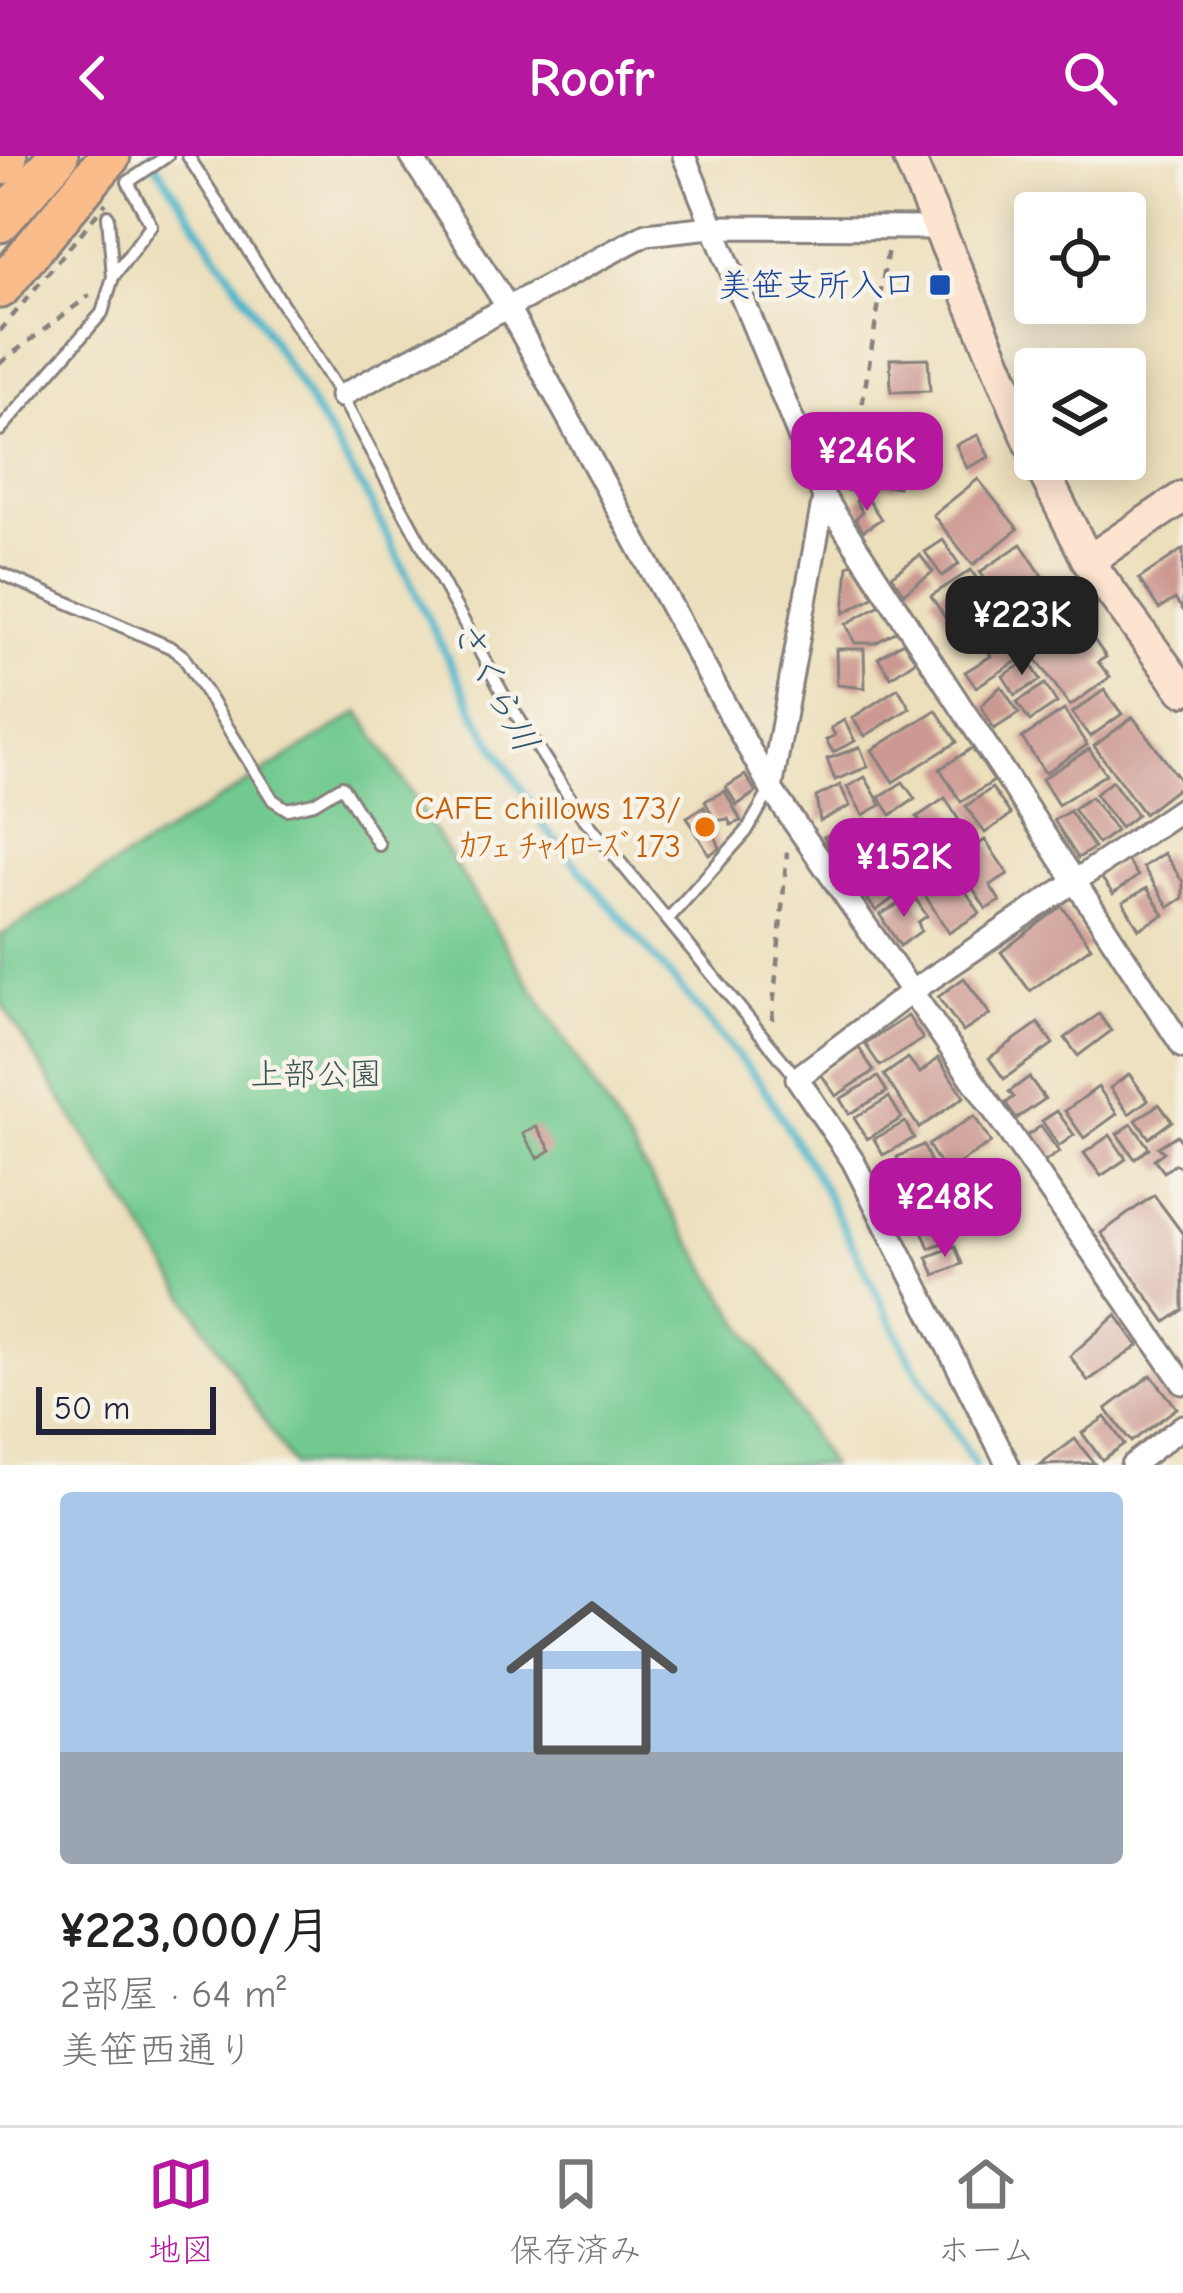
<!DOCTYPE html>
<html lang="ja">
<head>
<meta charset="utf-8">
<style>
	:root { --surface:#fff; --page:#f6f6f6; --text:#222; --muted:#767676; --line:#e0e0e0; --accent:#b5179e }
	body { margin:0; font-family:"Comic Neue","Klee One",sans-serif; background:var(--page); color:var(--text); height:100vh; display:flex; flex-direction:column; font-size:45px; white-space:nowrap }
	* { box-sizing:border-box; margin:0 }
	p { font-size:39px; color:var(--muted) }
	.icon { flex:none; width:66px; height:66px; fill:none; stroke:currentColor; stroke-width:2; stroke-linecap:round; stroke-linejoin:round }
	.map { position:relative; height:1309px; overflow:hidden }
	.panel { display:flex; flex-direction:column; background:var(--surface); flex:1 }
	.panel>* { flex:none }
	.fabs { position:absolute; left:1014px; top:36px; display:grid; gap:24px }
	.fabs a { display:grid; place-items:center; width:132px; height:132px; border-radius:12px; background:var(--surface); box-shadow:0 6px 30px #0003; font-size:60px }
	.scale { position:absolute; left:36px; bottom:30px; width:180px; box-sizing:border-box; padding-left:12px; border:6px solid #22223b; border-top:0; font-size:33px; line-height:42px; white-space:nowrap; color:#22223b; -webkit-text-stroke:9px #f7f3e8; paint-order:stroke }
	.price { position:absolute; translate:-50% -102px; padding:0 27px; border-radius:24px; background:var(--accent); color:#fff; font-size:39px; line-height:78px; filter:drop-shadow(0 3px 6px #0008) }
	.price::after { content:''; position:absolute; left:50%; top:72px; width:36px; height:27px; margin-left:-18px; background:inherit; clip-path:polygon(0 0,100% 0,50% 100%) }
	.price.active { background:#222; color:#fff }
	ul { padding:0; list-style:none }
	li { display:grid; align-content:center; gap:24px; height:636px; padding:0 60px }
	li span { display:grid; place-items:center; height:372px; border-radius:12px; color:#555 }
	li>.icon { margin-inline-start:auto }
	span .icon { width:216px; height:216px; fill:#fffc; stroke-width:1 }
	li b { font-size:51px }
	header { display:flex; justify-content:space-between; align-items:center; height:156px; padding:0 60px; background:var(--accent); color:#fff; font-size:54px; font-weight:700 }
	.menu { display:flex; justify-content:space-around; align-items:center; height:168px; border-top:3px solid var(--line); background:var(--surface); font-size:33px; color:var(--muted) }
	.menu a { display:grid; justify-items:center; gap:6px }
	.menu .active { color:var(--accent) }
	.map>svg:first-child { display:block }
	.green { fill:#72ca90; stroke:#4a7666; stroke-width:3 }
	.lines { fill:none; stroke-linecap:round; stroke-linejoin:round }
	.stream { stroke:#4bb5c9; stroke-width:8 }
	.building { fill:#cc9992 }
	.lane-casing { stroke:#87807c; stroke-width:16 }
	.street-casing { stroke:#87807c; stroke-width:27 }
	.secondary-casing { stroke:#87807c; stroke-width:36 }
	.highway-casing { stroke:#87807c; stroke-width:45 }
	.path { stroke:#87807c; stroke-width:4.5; stroke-dasharray:9 9; stroke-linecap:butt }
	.lane { stroke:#fff; stroke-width:10 }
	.street { stroke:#fff; stroke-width:21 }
	.secondary { stroke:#fde4d1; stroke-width:30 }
	.highway { stroke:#fabc8b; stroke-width:39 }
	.path-bridge { stroke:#87807c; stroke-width:4.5; stroke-dasharray:9 9; stroke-linecap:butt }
	.transit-dot { fill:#1a4fb4; stroke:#f7f3e8; stroke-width:4.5 }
	.food-dot { fill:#e8710a; stroke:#f7f3e8; stroke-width:4.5 }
	.labels { text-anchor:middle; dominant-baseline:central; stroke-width:9; stroke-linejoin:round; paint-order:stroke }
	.transit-label { font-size:33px; fill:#164399; stroke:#f7f3e8; text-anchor:end }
	.food-label { font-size:33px; fill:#c56008; stroke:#f7f3e8; text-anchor:end }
	.park-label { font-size:33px; fill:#3a5454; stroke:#f7f3e8 }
	.water-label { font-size:36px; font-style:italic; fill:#30556d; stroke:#f7f3e8 }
</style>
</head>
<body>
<header><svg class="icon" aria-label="back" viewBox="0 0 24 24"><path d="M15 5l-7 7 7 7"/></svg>Roofr<svg class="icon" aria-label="search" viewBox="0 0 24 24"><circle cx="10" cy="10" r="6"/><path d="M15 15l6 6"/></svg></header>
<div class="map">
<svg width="1183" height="1309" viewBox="0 0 1183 1309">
	<rect width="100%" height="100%" fill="#f7f3e8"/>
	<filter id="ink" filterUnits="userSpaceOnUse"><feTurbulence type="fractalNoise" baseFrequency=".00833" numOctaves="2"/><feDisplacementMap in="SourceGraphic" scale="24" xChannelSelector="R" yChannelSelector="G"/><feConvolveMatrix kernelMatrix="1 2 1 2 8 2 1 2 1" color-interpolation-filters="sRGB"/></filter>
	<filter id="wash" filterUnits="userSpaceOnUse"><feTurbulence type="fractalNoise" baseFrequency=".004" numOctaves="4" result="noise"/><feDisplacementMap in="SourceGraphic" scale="48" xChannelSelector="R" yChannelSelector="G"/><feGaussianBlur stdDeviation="2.7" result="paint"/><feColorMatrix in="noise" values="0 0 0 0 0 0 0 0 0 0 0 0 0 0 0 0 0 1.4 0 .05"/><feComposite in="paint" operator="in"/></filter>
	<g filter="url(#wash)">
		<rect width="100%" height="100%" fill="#ecdfbc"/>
		<path class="green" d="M360 556 830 1309H292L0 845V780Z"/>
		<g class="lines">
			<path class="stream" d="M150 0 246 142 369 343 478 563 546 673 762 929 823 1031 911 1205 975 1309"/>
		</g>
		<g id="blocks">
			<g class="building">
				<path d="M928 202 930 235 891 236 890 203Z"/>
				<path d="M978 279 989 301 967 312 956 289Z"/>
				<path d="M864 298 900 301 898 331 861 327Z"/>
				<path d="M978 323 1018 373 973 409 933 359Z"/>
				<path d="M865 339 881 363 863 375 855 363 862 356 856 345Z"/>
				<path d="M943 384 959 408 942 420 925 396Z"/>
				<path d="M1021 388 1057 442 1016 470 980 416Z"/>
				<path d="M1183 393V454L1175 443 1159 453 1139 423Z"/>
				<path d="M920 399 933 416 904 437 891 420Z"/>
				<path d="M856 406 875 440 844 457 848 410Z"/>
				<path d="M971 414 994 449 954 475 931 440Z"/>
				<path d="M882 448 897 475 875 487H855L846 468Z"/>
				<path d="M996 456 1025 500 976 531 965 516 991 500 973 471Z"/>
				<path d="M1063 456 1075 470 1081 465 1106 501 1098 506 1110 521 1070 550 1023 484Z"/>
				<path d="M903 486 916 504 891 521 878 502Z"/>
				<path d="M836 493H864L865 532 837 529Z"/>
				<path d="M1028 504 1041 524 1015 539 1003 520Z"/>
				<path d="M1045 528 1057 547 1030 565 1017 546Z"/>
				<path d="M1001 530 1019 557 994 573 981 550Z"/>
				<path d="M898 532 910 552 865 580 852 562Z"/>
				<path d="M1104 534 1122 558 1090 581 1072 557Z"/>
				<path d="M936 554 957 586 893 626 872 594Z"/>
				<path d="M1064 554 1087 589 1045 617 1022 582Z"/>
				<path d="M1133 561 1183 628 1144 658 1094 590Z"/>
				<path d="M844 564 855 585 833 596 826 584 835 579 831 572Z"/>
				<path d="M860 591 868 611 835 624 827 603Z"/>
				<path d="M972 592 994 625 961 646 940 613Z"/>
				<path d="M1089 593 1106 618 1058 649 1042 623Z"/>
				<path d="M745 619 756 636 737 649 726 631Z"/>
				<path d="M865 621 881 649 863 659 847 631Z"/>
				<path d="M1112 625 1137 659 1120 672 1095 638Z"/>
				<path d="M903 626 915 643 891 659 879 641Z"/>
				<path d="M840 629 850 650 820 665 816 641Z"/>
				<path d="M992 632 1011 659 985 677 966 650Z"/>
				<path d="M725 635 741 665 731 669 728 663 715 665 705 645Z"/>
				<path d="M1091 641 1116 675 1098 688 1073 653Z"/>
				<path d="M945 642 962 669 934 687 917 661Z"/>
				<path d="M704 651 720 692 709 699 687 661Z"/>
				<path d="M1070 655 1094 692 1078 702 1054 664Z"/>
				<path d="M866 663 876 683 835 703 824 681Z"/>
				<path d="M985 684 1008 718 990 729 1000 745 986 753 955 704Z"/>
				<path d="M906 692 926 720 908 733 888 704Z"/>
				<path d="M1164 697 1183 726V742L1169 751 1143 711Z"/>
				<path d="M1126 703 1138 720 1113 738 1101 721Z"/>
				<path d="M876 705 900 737 876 755 852 723Z"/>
				<path d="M951 713 980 757 949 777 921 733Z"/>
				<path d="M1147 732 1164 759 1139 773 1123 746Z"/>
				<path d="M913 739 927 760 918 766 921 775 900 790 880 759Z"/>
				<path d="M1062 750 1091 791 1030 835 1001 796Z"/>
				<path d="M964 822 990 858 963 876 938 841Z"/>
				<path d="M1099 858 1111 875 1078 900 1065 882Z"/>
				<path d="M908 860 923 883 880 910 865 888Z"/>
				<path d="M1038 867 1053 888 1004 923 989 902Z"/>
				<path d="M859 892 874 915 836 940 821 918Z"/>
				<path d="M908 902 920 917 938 902 964 941 919 972 884 919Z"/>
				<path d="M1129 918 1148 944 1129 958 1110 932Z"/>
				<path d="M878 921 887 936 849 958 840 943Z"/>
				<path d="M1029 921 1045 943 1016 963 1006 947 1014 941 1009 936Z"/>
				<path d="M1098 931 1117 958 1084 982 1065 955Z"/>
				<path d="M889 941 902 962 867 983 854 962Z"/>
				<path d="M1159 948 1172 965 1149 982 1136 964Z"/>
				<path d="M1057 955 1074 979 1059 990 1042 965Z"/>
				<path d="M974 960 991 987 945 1016 928 989Z"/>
				<path d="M905 966 914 982 883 999 874 983Z"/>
				<path d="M1132 968 1149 992 1135 1003 1117 978Z"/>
				<path d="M536 970 551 994 538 1002 523 978Z"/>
				<path d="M1041 970 1059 996 1043 1007 1025 981Z"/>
				<path d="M1110 979 1126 1003 1101 1020 1084 997Z"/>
				<path d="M1177 979 1183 988V1012L1175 1008 1164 1016 1154 1003 1164 996 1158 991Z"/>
				<path d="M923 989 933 1011 906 1023 897 1001Z"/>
				<path d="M935 1017 942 1034 909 1048 902 1031Z"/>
				<path d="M942 1039 948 1057 917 1069 911 1051Z"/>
				<path d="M1154 1039 1183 1078V1154L1166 1166 1101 1077Z"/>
				<path d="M947 1062 955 1082 929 1092 921 1072Z"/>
				<path d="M955 1090 962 1108 935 1119 927 1101Z"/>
				<path d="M1116 1159 1138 1190 1088 1225 1070 1200Z"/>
				<path d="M1151 1219 1177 1252 1131 1286 1106 1253Z"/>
				<path d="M1105 1261 1124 1288 1102 1304 1082 1277Z"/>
				<path d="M1075 1283 1094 1307 1040 1309Z"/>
			</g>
		</g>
	</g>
	<g filter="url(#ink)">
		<use href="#blocks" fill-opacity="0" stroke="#87807c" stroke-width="3"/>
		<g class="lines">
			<defs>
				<g id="lane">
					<path d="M188 0 341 240 503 538 579 656 797 922"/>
					<path d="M108 60 113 121"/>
					<path d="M0 274 102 157 113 121 151 69 128 26 167 0"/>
					<path d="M0 417 172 492 183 500 273 644 287 653 314 647 342 630 379 689"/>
					<path d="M668 763 746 676 771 633"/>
				</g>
				<g id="street">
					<path d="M411 0 507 150 771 633 1183 1227"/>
					<path d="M684 0 824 341 1183 891"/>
					<path d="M341 240 646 78 711 71 938 72"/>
					<path d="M771 633 824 341"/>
					<path d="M1008 1309 853 1005 797 922 914 834 1183 652"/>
					<path d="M1132 1309 1183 1270"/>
				</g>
				<g id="secondary">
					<path d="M908 0 1035 298"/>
					<path d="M1037 303 1088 405 1183 534"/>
					<path d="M1088 405 1183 341"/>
				</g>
				<g id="highway">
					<path d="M0 9 7 0"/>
					<path d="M0 66 58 0"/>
					<path d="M0 132 110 0"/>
				</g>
			</defs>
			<use href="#lane" class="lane-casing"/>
			<use href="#street" class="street-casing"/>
			<use href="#secondary" class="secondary-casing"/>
			<use href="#highway" class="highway-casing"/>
			<g class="path">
				<path d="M0 207 90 139"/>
				<path d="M848 336 888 92"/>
				<path d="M772 864 787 696"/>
			</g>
			<use href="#lane" class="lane"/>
			<use href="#street" class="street"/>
			<use href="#secondary" class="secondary"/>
			<use href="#highway" class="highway"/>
			<path class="path-bridge" d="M0 175 106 47"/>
		</g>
	</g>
	<rect class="transit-dot" x="928" y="117" width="24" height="24" rx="6"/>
	<circle class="food-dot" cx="705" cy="671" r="12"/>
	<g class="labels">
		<g class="transit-label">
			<text x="916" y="129">美笹支所入口</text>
		</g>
		<g class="food-label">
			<text x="681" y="652">CAFE chillows 173/<tspan x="681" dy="38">ｶﾌｪ ﾁｬｲﾛｰｽﾞ173</tspan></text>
		</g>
		<g class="park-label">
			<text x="316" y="918">上部公園</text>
		</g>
		<g class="water-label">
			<text transform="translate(495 530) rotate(62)">さくら川</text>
		</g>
	</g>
</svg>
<div class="fabs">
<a><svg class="icon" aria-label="locate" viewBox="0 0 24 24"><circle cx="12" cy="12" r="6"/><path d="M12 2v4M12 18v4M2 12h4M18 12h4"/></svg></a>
<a><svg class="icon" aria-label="layers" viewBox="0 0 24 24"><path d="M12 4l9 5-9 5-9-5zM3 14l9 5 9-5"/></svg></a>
</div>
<div class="scale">50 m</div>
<b class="price" style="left:867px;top:358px">¥246K</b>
<b class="price active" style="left:1022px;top:522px">¥223K</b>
<b class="price" style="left:904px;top:764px">¥152K</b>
<b class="price" style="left:945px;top:1104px">¥248K</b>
</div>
<section class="panel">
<ul>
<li><span style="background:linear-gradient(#a9c7e8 70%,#9aa5b1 0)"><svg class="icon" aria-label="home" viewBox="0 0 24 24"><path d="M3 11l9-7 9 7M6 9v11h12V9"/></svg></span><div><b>¥223,000/月</b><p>2部屋 · 64 m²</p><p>美笹西通り</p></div></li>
</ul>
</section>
<nav class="menu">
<a class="active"><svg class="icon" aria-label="map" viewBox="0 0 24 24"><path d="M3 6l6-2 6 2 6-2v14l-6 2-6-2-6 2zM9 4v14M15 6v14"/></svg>地図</a>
<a><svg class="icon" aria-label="saved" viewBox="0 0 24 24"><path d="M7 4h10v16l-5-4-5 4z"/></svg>保存済み</a>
<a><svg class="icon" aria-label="home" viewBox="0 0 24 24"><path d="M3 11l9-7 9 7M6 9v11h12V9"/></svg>ホーム</a>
</nav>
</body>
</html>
